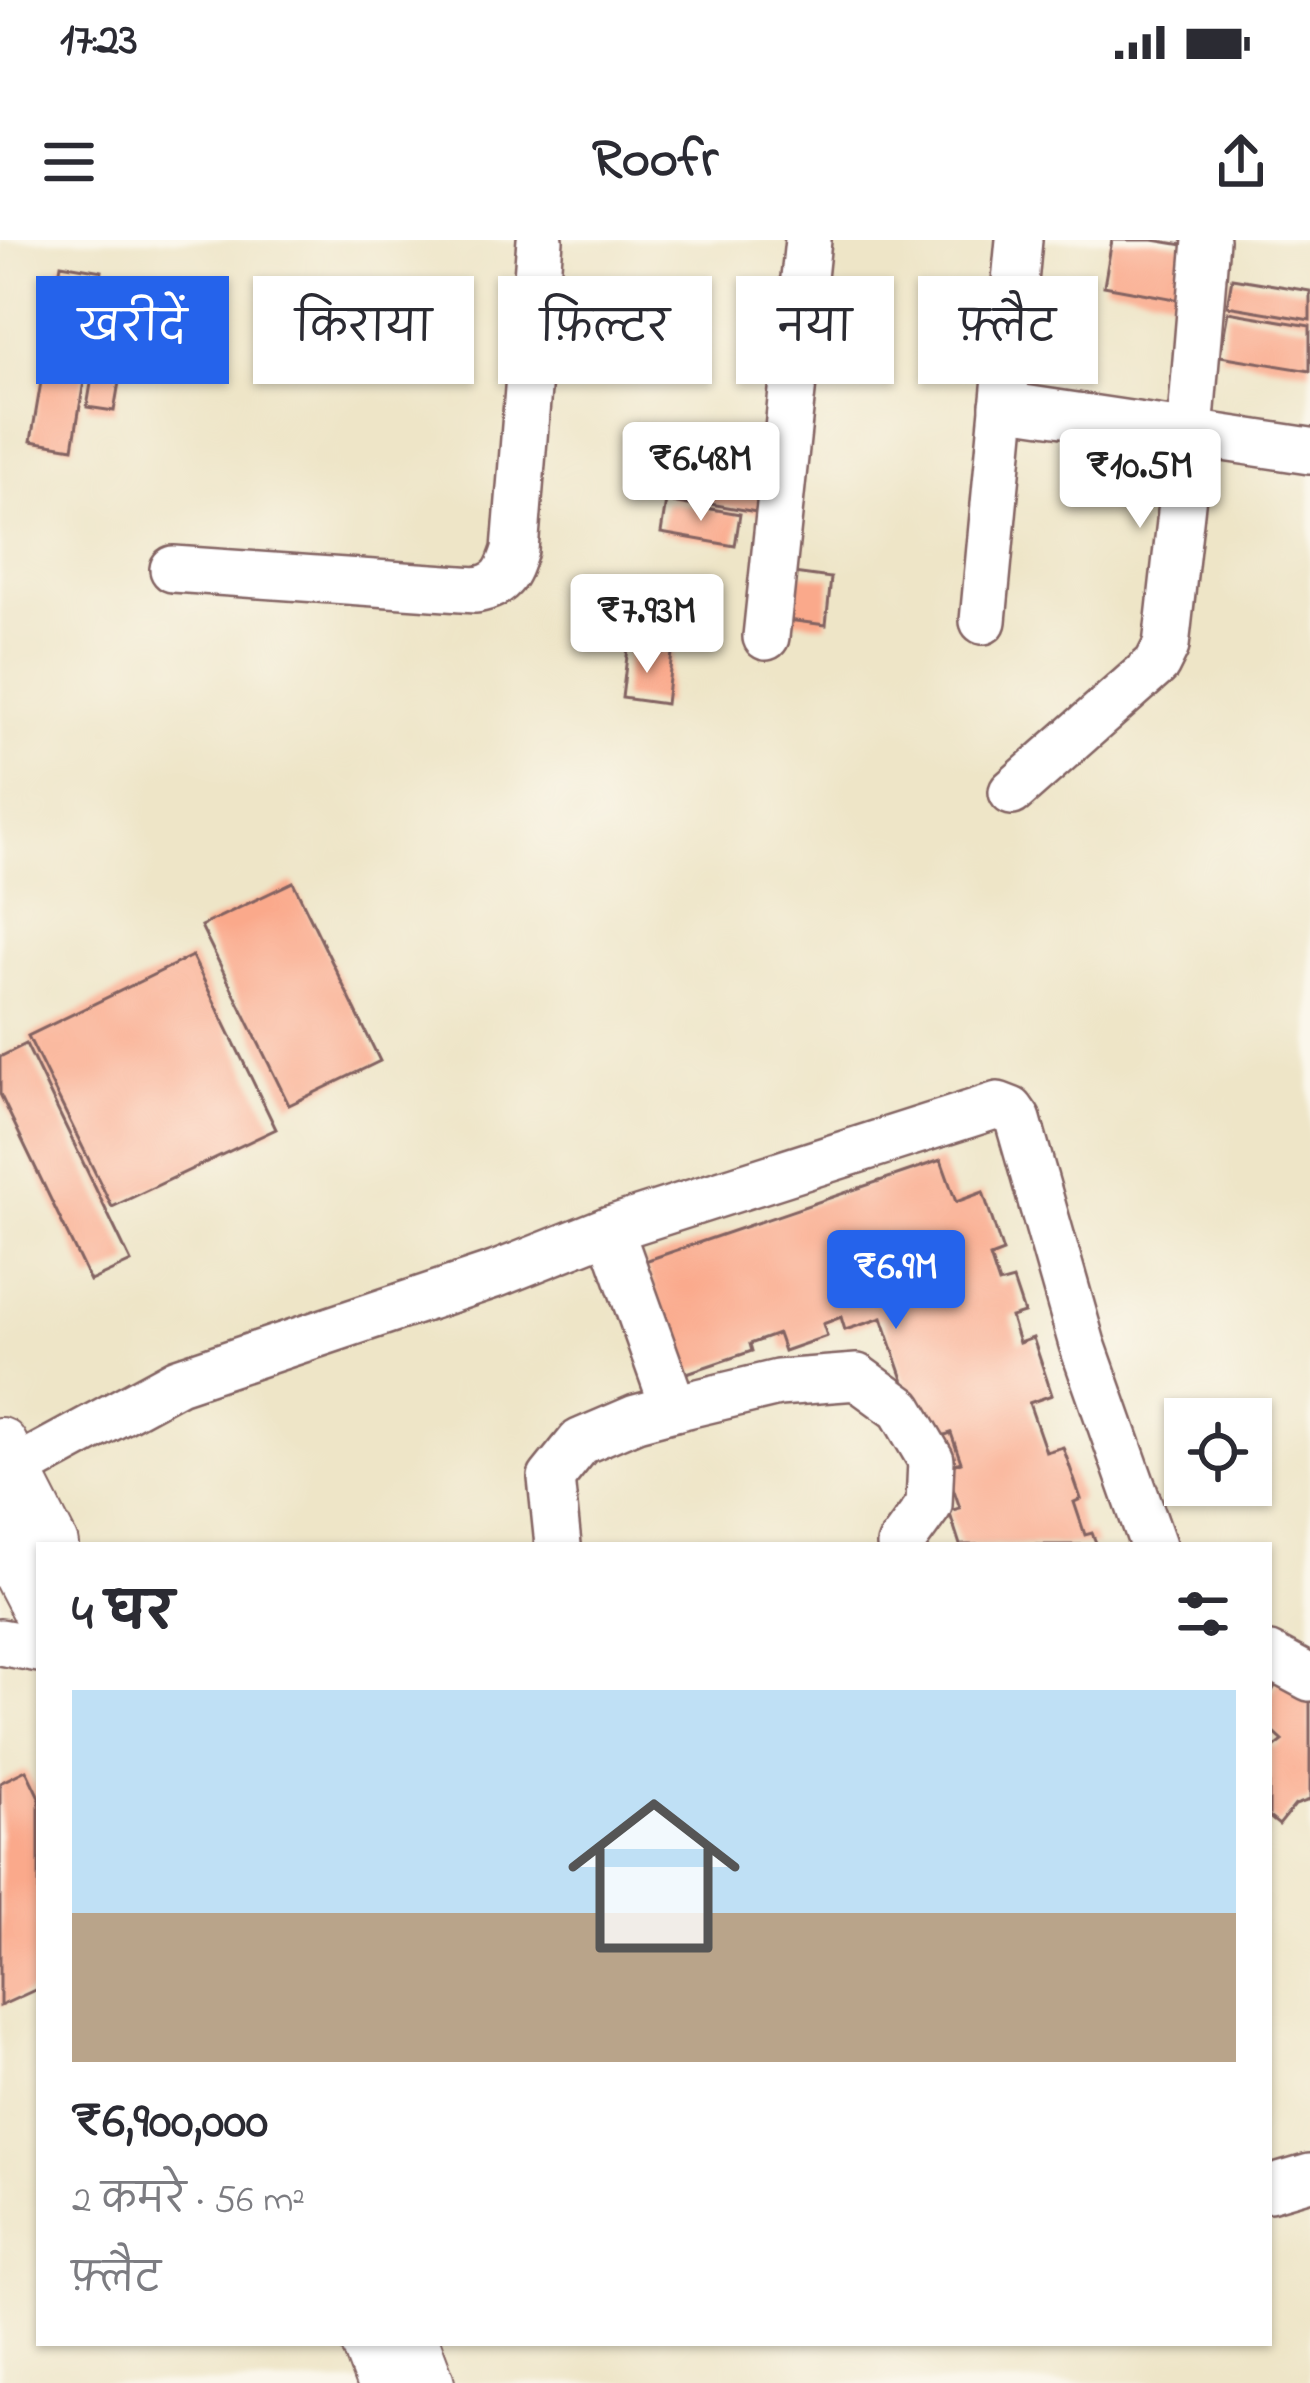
<!DOCTYPE html>
<html lang="hi">
<head>
<meta charset="utf-8">
<style>
	:root { --surface:#fff; --page:#f2f2f3; --text:#2b2b33; --muted:#7c7c81; --line:#e1e1e2; --accent:#2563eb }
	body { margin:0; font-family:"Indie Flower","Playpen Sans Deva",sans-serif; background:var(--page); color:var(--text); height:100vh; display:flex; flex-direction:column; font-size:45px; white-space:nowrap }
	* { box-sizing:border-box; margin:0 }
	p { font-size:39px; color:var(--muted) }
	.icon { flex:none; width:66px; height:66px; fill:none; stroke:currentColor; stroke-width:2; stroke-linecap:round; stroke-linejoin:round }
	.map { position:relative; flex:1; overflow:hidden }
	.side { position:absolute; left:36px; top:1302px; width:1236px; height:804px; display:flex; flex-direction:column; background:var(--surface); border-radius:0px; box-shadow:0 3px 9px #0004 }
	.side>* { flex:none }
	.banner { position:absolute; left:36px; top:36px; width:1239px; height:108px; display:flex; gap:24px }
	.fabs { position:absolute; left:1164px; top:1158px; display:grid; gap:24px }
	.fabs a { display:grid; place-items:center; width:108px; height:108px; border-radius:0px; background:var(--surface); box-shadow:0 3px 9px #0004; font-size:60px }
	.price { position:absolute; translate:-50% -102px; padding:0 27px; border-radius:12px; background:#fff; color:#222; font-size:39px; line-height:78px; filter:drop-shadow(0 3px 6px #0008) }
	.price::after { content:''; position:absolute; left:50%; top:72px; width:36px; height:27px; margin-left:-18px; background:inherit; clip-path:polygon(0 0,100% 0,50% 100%) }
	.price.selected { background:var(--accent); color:#fff }
	ul { padding:0; list-style:none }
	li { display:grid; align-content:center; gap:24px; height:636px; padding:0 36px }
	li+li { border-top:3px solid var(--line) }
	li span { display:grid; place-items:center; height:372px; border-radius:0px; color:#555 }
	li>.icon { margin-inline-start:auto }
	span .icon { width:216px; height:216px; fill:#fffc; stroke-width:1 }
	li b { font-size:51px }
	h2 { display:flex; justify-content:space-between; align-items:center; height:144px; padding:0 36px; font-size:51px }
	.tag { padding:0 42px; border-radius:0px; background:var(--surface); box-shadow:0 3px 9px #0004; font-size:42px; line-height:108px }
	.tag.selected { background:var(--accent); color:#fff }
	.status { display:flex; justify-content:space-between; align-items:center; height:84px; padding:0 60px; background:var(--surface); direction:ltr }
	.status svg { height:33px; fill:currentColor }
	header { display:flex; justify-content:space-between; align-items:center; height:156px; padding:0 36px; background:var(--surface); font-size:54px; font-weight:700 }
	.map>svg:first-child { display:block }
	.building { fill:#faa98b }
	.lines { fill:none; stroke-linecap:round; stroke-linejoin:round }
	.minor-casing { stroke:#836462; stroke-width:50 }
	.tertiary-casing { stroke:#836462; stroke-width:58 }
	.minor { stroke:#fff; stroke-width:45 }
	.tertiary { stroke:#fff; stroke-width:54 }
</style>
</head>
<body>
<div class="status"><b>17:23</b><svg viewBox="0 0 49 12"><path d="M0 12V9h3v3zM5 12V6h3v6zM10 12V3h3v9zM15 12V0h3v12zM26 1h20v11H26zM47 4h2v5h-2z"/></svg></div>
<header><svg class="icon" aria-label="menu" viewBox="0 0 24 24"><path d="M4 6h16M4 12h16M4 18h16"/></svg>Roofr<svg class="icon" aria-label="share" viewBox="0 0 24 24"><path d="M12 15V3M7 8l5-5 5 5M5 13v7h14v-7"/></svg></header>
<div class="map">
<svg width="1310" height="2143" viewBox="0 0 1310 2143">
	<rect width="100%" height="100%" fill="#fbf7ec"/>
	<filter id="ink" filterUnits="userSpaceOnUse"><feTurbulence type="fractalNoise" baseFrequency=".00833" numOctaves="2"/><feDisplacementMap in="SourceGraphic" scale="24" xChannelSelector="R" yChannelSelector="G"/><feConvolveMatrix kernelMatrix="1 2 1 2 8 2 1 2 1" color-interpolation-filters="sRGB"/></filter>
	<filter id="wash" filterUnits="userSpaceOnUse"><feTurbulence type="fractalNoise" baseFrequency=".004" numOctaves="4" result="noise"/><feDisplacementMap in="SourceGraphic" scale="48" xChannelSelector="R" yChannelSelector="G"/><feGaussianBlur stdDeviation="2.7" result="paint"/><feColorMatrix in="noise" values="0 0 0 0 0 0 0 0 0 0 0 0 0 0 0 0 0 1.4 0 .05"/><feComposite in="paint" operator="in"/></filter>
	<g filter="url(#wash)">
		<rect width="100%" height="100%" fill="#eee5c7"/>
		<g id="blocks">
			<g class="building">
				<path d="M1112 0H1153L1195 7 1186 61 1104 46Z"/>
				<path d="M61 24 102 31 73 208 31 201Z"/>
				<path d="M556 38 689 61 681 108 548 85Z"/>
				<path d="M1232 38 1310 51V80L1227 66Z"/>
				<path d="M1228 72 1310 86V131L1220 116Z"/>
				<path d="M102 79 129 84 114 171 87 167Z"/>
				<path d="M681 193 767 206 762 238 676 225Z"/>
				<path d="M674 230 766 246 762 273 670 257Z"/>
				<path d="M666 261 740 274 735 306 661 293Z"/>
				<path d="M786 332 831 338 826 385 780 379Z"/>
				<path d="M628 408 672 413 666 464 622 458Z"/>
				<path d="M293 642 380 821 289 865 201 686Z"/>
				<path d="M192 716 276 889 112 967 28 796Z"/>
				<path d="M26 804 131 1022 90 1041 0 854V817Z"/>
				<path d="M941 920 956 962 983 952 1003 1012 990 1017 999 1044 1013 1040 1024 1073 1011 1077 1019 1103 1033 1098 1052 1155 1029 1163 1046 1212 1063 1207 1081 1259 1074 1262 1085 1295 1092 1293 1097 1305H960L949 1271 960 1268 946 1227 961 1222 951 1193 936 1198 916 1177 882 1078 845 1090 841 1077 823 1084 827 1096 784 1111 778 1094 750 1104 752 1111 684 1134 645 1021Z"/>
				<path d="M1286 1426 1310 1443V1560L1295 1565 1279 1585 1269 1577V1505L1274 1508 1283 1501 1269 1488V1457Z"/>
				<path d="M26 1530 39 1557V1748L0 1766V1543Z"/>
			</g>
		</g>
	</g>
	<g filter="url(#ink)">
		<use href="#blocks" fill-opacity="0" stroke="#836462" stroke-width="3"/>
		<g class="lines">
			<defs>
				<g id="minor">
					<path d="M1003 165 1310 211"/>
					<path d="M173 329 476 350C502 345 507 335 515 310L540 0"/>
					<path d="M983 381 1019 0"/>
					<path d="M766 397 808 0"/>
					<path d="M1012 552 1157 424 1166 406 1190 192 1206 0"/>
					<path d="M674 1168 778 1143 857 1137 901 1169 931 1220 929 1265 900 1305"/>
					<path d="M12 1231 178 1141 497 1034 610 989 998 865 1011 870 1018 880 1082 1104 1153 1305"/>
					<path d="M558 1305 551 1238 580 1202 636 1178 674 1168 610 989"/>
					<path d="M0 1402 39 1409"/>
					<path d="M1269 1416 1310 1438"/>
					<path d="M1269 1949 1310 1937"/>
				</g>
				<g id="tertiary">
					<path d="M0 1205 51 1305"/>
					<path d="M0 1295 39 1370"/>
					<path d="M369 2103 384 2143"/>
					<path d="M412 2103 427 2143"/>
				</g>
			</defs>
			<use href="#minor" class="minor-casing"/>
			<use href="#tertiary" class="tertiary-casing"/>
			<use href="#minor" class="minor"/>
			<use href="#tertiary" class="tertiary"/>
		</g>
	</g>
</svg>
<div class="fabs">
<a><svg class="icon" aria-label="locate" viewBox="0 0 24 24"><circle cx="12" cy="12" r="6"/><path d="M12 2v4M12 18v4M2 12h4M18 12h4"/></svg></a>
</div>
<b class="price" style="left:701px;top:284px">₹6.48M</b>
<b class="price" style="left:1140px;top:291px">₹10.5M</b>
<b class="price" style="left:647px;top:436px">₹7.93M</b>
<b class="price selected" style="left:896px;top:1092px">₹6.9M</b>
<div class="banner">
<a class="tag selected">खरीदें</a>
<a class="tag">किराया</a>
<a class="tag">फ़िल्टर</a>
<a class="tag">नया</a>
<a class="tag">फ़्लैट</a>
</div>
<section class="side">
<h2>4 घर<svg class="icon" aria-label="filters" viewBox="0 0 24 24"><path d="M4 7h16M4 17h16"/><circle cx="9" cy="7" r="2"/><circle cx="15" cy="17" r="2"/></svg></h2>
<ul>
<li><span style="background:linear-gradient(#bfe0f5 60%,#b9a48a 0)"><svg class="icon" aria-label="home" viewBox="0 0 24 24"><path d="M3 11l9-7 9 7M6 9v11h12V9"/></svg></span><div><b>₹6,900,000</b><p>2 कमरे · 56 m²</p><p>फ़्लैट</p></div></li>
</ul>
</section>
</div>
</body>
</html>
